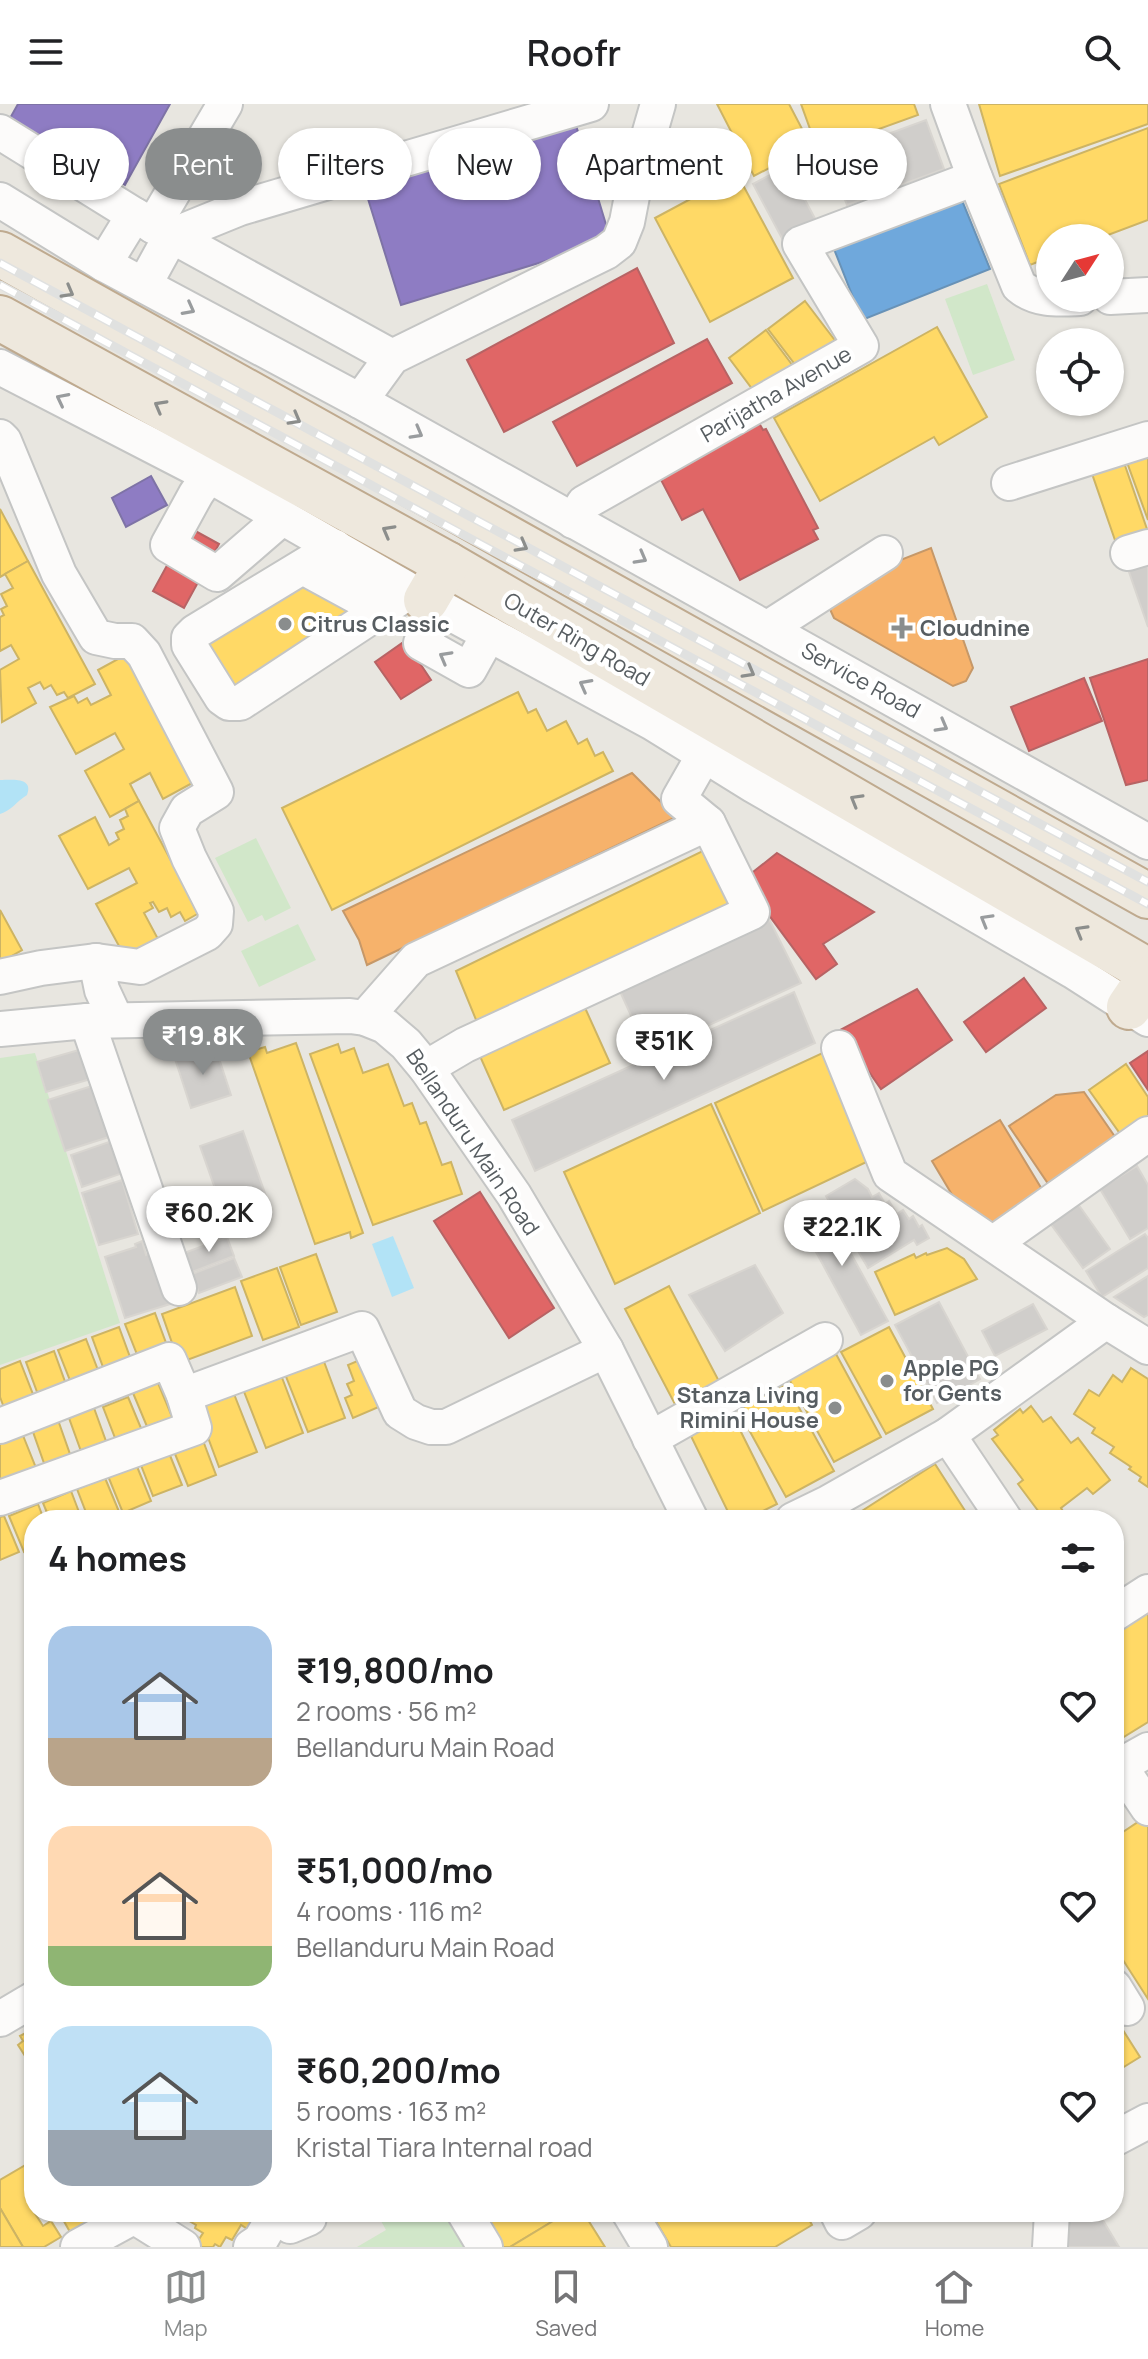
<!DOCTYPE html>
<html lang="en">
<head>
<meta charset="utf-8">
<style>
	:root { --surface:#fff; --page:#f6f6f6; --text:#202124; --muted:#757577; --line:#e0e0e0; --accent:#8a8d8d }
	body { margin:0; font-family:Manrope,sans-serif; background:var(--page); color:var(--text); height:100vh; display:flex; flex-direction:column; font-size:30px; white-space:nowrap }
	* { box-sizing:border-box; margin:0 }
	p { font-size:26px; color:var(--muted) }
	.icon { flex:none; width:44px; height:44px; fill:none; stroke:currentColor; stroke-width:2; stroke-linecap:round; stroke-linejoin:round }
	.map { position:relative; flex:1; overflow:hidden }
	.drawer { position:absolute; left:24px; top:1406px; width:1100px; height:712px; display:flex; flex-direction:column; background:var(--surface); border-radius:32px; box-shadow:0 2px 6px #0004 }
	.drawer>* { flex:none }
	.banner { position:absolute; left:24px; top:24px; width:1100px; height:72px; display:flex; gap:16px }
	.needle { width:52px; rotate:54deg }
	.buttons { position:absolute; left:1036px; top:120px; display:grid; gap:16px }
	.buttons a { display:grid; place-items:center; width:88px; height:88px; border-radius:50%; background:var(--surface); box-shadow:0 2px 6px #0004; font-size:40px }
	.price { position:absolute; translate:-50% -68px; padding:0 18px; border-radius:28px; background:#fff; color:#222; font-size:26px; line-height:52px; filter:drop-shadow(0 2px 4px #0008) }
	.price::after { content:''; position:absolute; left:50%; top:48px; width:24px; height:18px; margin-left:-12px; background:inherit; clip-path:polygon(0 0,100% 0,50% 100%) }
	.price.current { background:var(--accent); color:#fff }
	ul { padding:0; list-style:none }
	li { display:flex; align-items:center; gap:24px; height:200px; padding:0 24px }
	li span { display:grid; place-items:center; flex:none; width:224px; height:160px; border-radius:24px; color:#555 }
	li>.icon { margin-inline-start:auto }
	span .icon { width:96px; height:96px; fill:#fffc; stroke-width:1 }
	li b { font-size:34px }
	h2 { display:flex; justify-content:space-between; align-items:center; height:96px; padding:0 24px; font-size:34px }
	.pill { padding:0 28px; border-radius:36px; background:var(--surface); box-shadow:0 2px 6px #0004; font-size:28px; line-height:72px }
	.pill.current { background:var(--accent); color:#fff }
	header { display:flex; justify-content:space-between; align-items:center; height:104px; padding:0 24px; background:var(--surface); font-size:36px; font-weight:600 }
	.dock { display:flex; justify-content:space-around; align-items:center; height:112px; border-top:2px solid var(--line); background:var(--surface); font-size:22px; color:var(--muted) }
	.dock a { display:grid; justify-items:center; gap:4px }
	.dock .current { color:var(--accent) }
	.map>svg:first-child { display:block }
	.green { fill:#d1e7c9 }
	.water { fill:#b2e3f6 }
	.homes { fill:#ffd966; stroke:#cdb464; stroke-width:2 }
	.shops { fill:#e06666; stroke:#b76364; stroke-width:2 }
	.offices { fill:#8e7cc3; stroke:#7e73a6; stroke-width:2 }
	.schools { fill:#6fa8dc; stroke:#6892b7; stroke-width:2 }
	.health { fill:#f6b26b; stroke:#c69868; stroke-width:2 }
	.building { fill:#d0cecb; stroke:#d8d5d0; stroke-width:2 }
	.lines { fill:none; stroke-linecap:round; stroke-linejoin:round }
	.minor-casing { stroke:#c4c5c4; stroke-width:38 }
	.highway-casing { stroke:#bfaa8f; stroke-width:48 }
	.minor { stroke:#fcfbfa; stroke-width:34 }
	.highway { stroke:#eee8dd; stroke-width:44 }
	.rail-casing { stroke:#e0e1e0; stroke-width:9 }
	.rail { stroke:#fff; stroke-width:6; stroke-dasharray:18; stroke-linecap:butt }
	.oneway { stroke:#8c8e8c }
	.oneway2 { stroke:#999c9e }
	.poi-dot { fill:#8a8d8d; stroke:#fff; stroke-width:3 }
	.labels { text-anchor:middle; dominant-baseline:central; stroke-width:8; stroke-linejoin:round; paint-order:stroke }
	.street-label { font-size:22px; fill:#575d61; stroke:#fff }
	.poi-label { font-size:22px; font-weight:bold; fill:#575d61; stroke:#fff; text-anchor:start }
</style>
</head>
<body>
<header><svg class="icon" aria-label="menu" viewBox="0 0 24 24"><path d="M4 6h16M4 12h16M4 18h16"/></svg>Roofr<svg class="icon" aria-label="search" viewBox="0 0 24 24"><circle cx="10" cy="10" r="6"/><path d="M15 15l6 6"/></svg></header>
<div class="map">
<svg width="1148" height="2143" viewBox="0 0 1148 2143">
	<rect width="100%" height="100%" fill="#e8e6e0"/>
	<g class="green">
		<path d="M987 180 1015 256 973 271 945 195Z"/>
		<path d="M256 734 291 804 265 817 262 811 248 818 215 754Z"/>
		<path d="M298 820 316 856 259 883 241 847Z"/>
		<path d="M35 949 120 1219 0 1261V954Z"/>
		<path d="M376 2108H451L473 2143H357L386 2126Z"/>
	</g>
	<g class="water">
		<path d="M0 676C12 676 34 673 27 691 17 697 11 707 0 710Z"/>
		<path d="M393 1132 414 1184 392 1193 372 1140Z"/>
	</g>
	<g class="homes">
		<path d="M717 0H789L811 42 754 72Z"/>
		<path d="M801 0H914L918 11 818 47Z"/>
		<path d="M979 0H1148V20L1000 72Z"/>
		<path d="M1148 24V116L1100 134H1050V153L1030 161 999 80Z"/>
		<path d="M737 70 793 174 710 218 655 114Z"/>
		<path d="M805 197 840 243 803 271 768 225Z"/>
		<path d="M937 223 987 313 939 341 934 333 820 397 774 314Z"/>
		<path d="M766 226 793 262 756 290 729 254Z"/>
		<path d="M1148 341V416L1124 350Z"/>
		<path d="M1121 350 1148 428 1117 442 1089 361Z"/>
		<path d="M0 405 28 457 0 473Z"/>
		<path d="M28 457 95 580 68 594 64 588 57 591 51 581 44 585 40 578 28 584 36 599 2 618 0 566 19 555 11 541 0 547V513L4 511 1 505 7 502 1 490 13 484 5 470Z"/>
		<path d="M308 470 372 504 231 594 196 536Z"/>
		<path d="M127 550 196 677 163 695 150 669 130 680 139 697 110 713 85 667 124 645 115 629 76 650 50 603 74 592 78 599 87 594 91 601 111 591 98 566Z"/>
		<path d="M518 588 528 609 536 605 547 627 566 617 578 640 587 635 595 652 603 648 613 667 332 806 282 704Z"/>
		<path d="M139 697 176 766 206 805 185 817 180 808 171 813 167 804 159 808 153 798 150 799 153 804 144 809 158 835 125 853 96 800 137 779 129 764 88 785 59 732 95 713 109 741 119 735 116 729 124 725 120 716 128 712 125 705Z"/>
		<path d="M713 742 740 800 479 923 456 867Z"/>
		<path d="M0 806 22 846 1 858 0 856Z"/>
		<path d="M581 895 610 959 504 1006 475 941Z"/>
		<path d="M296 939 363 1129 351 1134 350 1128 315 1140 248 948 265 943 267 949Z"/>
		<path d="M338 940 341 949 354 944 363 969 388 960 404 1002 412 999 420 1020 426 1018 442 1061 451 1058 462 1090 373 1121 310 950Z"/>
		<path d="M829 946 877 1053 763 1107 715 999Z"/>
		<path d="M1126 960 1148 993V1023L1126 1038 1089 986Z"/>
		<path d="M711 1000 760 1109 615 1180 564 1068Z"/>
		<path d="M947 1144 964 1155 977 1175 895 1211 875 1168 914 1150 916 1154 926 1149 927 1151Z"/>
		<path d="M316 1150 337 1208 301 1221 280 1163Z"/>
		<path d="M277 1164 299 1223 263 1236 241 1177Z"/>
		<path d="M669 1182 722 1283 678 1306 625 1205Z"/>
		<path d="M235 1183 252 1232 179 1259 162 1210Z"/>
		<path d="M155 1209 169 1247 140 1258 125 1220Z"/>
		<path d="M119 1223 134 1264 107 1274 92 1233Z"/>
		<path d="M889 1223 933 1305 886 1330 841 1248Z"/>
		<path d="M86 1235 101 1274 73 1284 58 1246Z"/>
		<path d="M54 1247 68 1286 40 1296 26 1258Z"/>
		<path d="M836 1250 881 1333 834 1358 789 1275Z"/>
		<path d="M323 1255 345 1314 308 1328 285 1270Z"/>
		<path d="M362 1255 381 1302 353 1314 345 1294 352 1291 347 1280 354 1277 348 1261Z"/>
		<path d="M20 1257 36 1298 6 1309 0 1293V1265Z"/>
		<path d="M1131 1264 1148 1275V1383L1139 1377 1141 1373 1129 1365 1131 1363 1110 1349 1114 1343 1092 1329 1095 1324 1074 1310 1089 1286 1099 1292 1113 1271 1122 1278Z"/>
		<path d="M281 1271 303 1329 266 1344 243 1285Z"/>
		<path d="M158 1279 173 1315 148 1325 133 1289Z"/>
		<path d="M786 1280 834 1367 786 1393 738 1306Z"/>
		<path d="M234 1290 257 1348 219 1363 197 1304Z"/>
		<path d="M128 1293 143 1329 117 1339 103 1303Z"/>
		<path d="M1031 1302 1043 1318 1051 1313 1071 1339 1078 1334 1110 1376 1093 1390 1087 1384 1061 1404 1066 1412 1061 1416H1045L1018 1380 1023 1376 992 1335 998 1331 994 1326 1020 1305 1023 1309Z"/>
		<path d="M94 1304 107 1340 82 1350 69 1314Z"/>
		<path d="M731 1308 777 1400 744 1416H732L689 1328Z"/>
		<path d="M58 1316 71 1353 45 1362 32 1325Z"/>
		<path d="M22 1329 36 1364 0 1377V1337Z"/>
		<path d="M202 1334 216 1371 188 1382 173 1345Z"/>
		<path d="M167 1344 182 1381 153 1392 139 1356Z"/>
		<path d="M136 1360 151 1397 123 1409 108 1372Z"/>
		<path d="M935 1360 971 1416H856L854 1412Z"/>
		<path d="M105 1374 120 1410 106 1416H89L77 1385Z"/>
		<path d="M71 1387 82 1416H50L43 1399Z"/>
		<path d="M38 1400 44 1416H34V1444L24 1448 9 1412Z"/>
		<path d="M4 1412 19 1448 0 1456V1413Z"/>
		<path d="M1148 1501V1618L1114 1639V1522Z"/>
		<path d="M1144 1714 1148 1720V1895L1114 1842V1734Z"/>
		<path d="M1114 1912 1140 1953 1114 1969Z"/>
		<path d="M34 1916V1950L27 1955 18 1941 23 1937 20 1932 33 1925 29 1919Z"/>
		<path d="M34 2056V2108L43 2122 51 2117 61 2133 44 2143H23L0 2104V2076Z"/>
		<path d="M0 2104 23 2143H0Z"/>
		<path d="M68 2108H104L70 2128 61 2112Z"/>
		<path d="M174 2108H260L249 2126 241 2121 232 2136 226 2133 220 2143 215 2140 213 2143H201L196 2140 203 2129 195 2124 196 2121Z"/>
		<path d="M473 2108H568L510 2143H494Z"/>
		<path d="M568 2108H583L605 2143H510Z"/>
		<path d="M667 2108H805L812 2121 775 2143H671L655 2116Z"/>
	</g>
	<g class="shops">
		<path d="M637 164 674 239 504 328 467 256Z"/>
		<path d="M707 235 732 279 577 362 553 318Z"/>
		<path d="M759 319 763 326 766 325 818 424 813 426 818 435 740 476 703 405 682 416 659 372Z"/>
		<path d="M188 423 219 440 184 504 153 487Z"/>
		<path d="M405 537 431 576 401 595 375 558Z"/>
		<path d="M1148 555V676L1126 681 1090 574Z"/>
		<path d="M1084 574 1102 617 1029 647 1011 603Z"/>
		<path d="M777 749 874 808 823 840 837 860 816 875 743 776Z"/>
		<path d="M1024 874 1046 904 986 948 964 918Z"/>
		<path d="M917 885 952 936 881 985 840 926Z"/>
		<path d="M1148 947V986L1130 959Z"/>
		<path d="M480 1088 554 1204 509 1234 434 1117Z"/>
	</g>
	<g class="offices">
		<path d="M18 0H170L125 81 9 16Z"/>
		<path d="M575 18 611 137 401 201 364 82Z"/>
		<path d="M151 372 167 401 126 423 112 394Z"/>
	</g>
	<path class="schools" d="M961 94 990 165 862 216 834 145Z"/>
	<g class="health">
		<path d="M931 444 973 564 966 577 953 582 834 514 828 501 852 475Z"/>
		<path d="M632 669 676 713 367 861 359 836 343 807Z"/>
		<path d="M1084 988 1120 1040 1053 1087 1009 1022 1056 991Z"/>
		<path d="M1000 1016 1046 1092 996 1122 957 1099 932 1057Z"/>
	</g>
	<g class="building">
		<path d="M926 16 944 65 847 101 828 52Z"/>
		<path d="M787 62 819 122 785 140 753 80Z"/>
		<path d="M1148 458V523L1128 465Z"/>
		<path d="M769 815 801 879 648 949 618 883Z"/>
		<path d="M794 888 815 939 535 1067 512 1016Z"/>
		<path d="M215 942 231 991 191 1004 175 955Z"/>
		<path d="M86 944 94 974 46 988 37 958Z"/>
		<path d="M95 981 112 1032 65 1047 48 996Z"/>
		<path d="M243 1027 267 1095 224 1110 200 1042Z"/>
		<path d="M112 1037 123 1069 82 1083 71 1051Z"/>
		<path d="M1137 1062 1148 1081V1124L1130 1135 1100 1085Z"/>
		<path d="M855 1075 868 1085 872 1093 879 1089 885 1100 889 1097 897 1110 903 1106 909 1115 913 1112 919 1123 922 1121 929 1134 917 1141 914 1136 868 1164 826 1092Z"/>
		<path d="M122 1076 138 1130 99 1141 82 1089Z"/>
		<path d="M822 1097 888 1217 861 1231 796 1111Z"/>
		<path d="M1078 1100 1110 1145 1083 1164 1050 1119Z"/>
		<path d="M1145 1130 1148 1134V1164L1102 1193 1086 1167Z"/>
		<path d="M227 1133 234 1152 192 1168 184 1149Z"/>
		<path d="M142 1137 146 1151 153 1148 170 1200 125 1214 105 1153 136 1143 135 1140Z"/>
		<path d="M234 1154 242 1173 199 1189 192 1170Z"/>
		<path d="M755 1161 783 1209 725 1247 689 1191Z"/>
		<path d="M1148 1172V1211L1144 1213 1114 1193Z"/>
		<path d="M939 1198 980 1275 937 1299 895 1221Z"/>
		<path d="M1033 1200 1047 1225 995 1252 982 1227Z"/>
		<path d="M1067 2108H1098L1119 2143H1061Z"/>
	</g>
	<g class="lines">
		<defs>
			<g id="minor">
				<path d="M0 28 134 111 392 253"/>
				<path d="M975 74 1019 182C1037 197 1058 195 1080 194"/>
				<path d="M0 96 104 160 360 297 1148 738"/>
				<path d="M153 122 225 0"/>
				<path d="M104 160 134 111"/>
				<path d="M144 181 171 132 240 104 591 0"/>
				<path d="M1110 193 1148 191"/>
				<path d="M0 263 209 371 426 496 653 619 753 681 1073 867 1148 915"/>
				<path d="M360 297 392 253 606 148 619 138 627 118 633 87 658 0"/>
				<path d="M0 333 4 337 59 470 96 533 115 537H132L144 550 216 688 187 706 177 724 189 754 216 807 215 820 207 829 140 863 96 857 41 864 0 873"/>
				<path d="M209 371 196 390 168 441 217 470 283 413"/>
				<path d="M1009 379 1148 335"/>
				<path d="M573 417 584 399 861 242 800 140 975 74 948 0"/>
				<path d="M335 443 195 528 189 534V541L222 594 229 599H240L410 487"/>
				<path d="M1128 449 1148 443"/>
				<path d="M303 463 382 506"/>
				<path d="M441 503 421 539 469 566 489 530"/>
				<path d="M768 524 885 449"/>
				<path d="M704 651 679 695 708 719"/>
				<path d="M96 857 102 886 116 916"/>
				<path d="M365 914 416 856 708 719 752 808 465 941 426 964"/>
				<path d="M87 917 179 1184"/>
				<path d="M0 925 87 917 350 912 365 914 385 922 406 940 426 964 514 1091 606 1246 691 1416"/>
				<path d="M839 944 890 1070 1106 1217 1148 1243"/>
				<path d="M994 1139 1148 1030"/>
				<path d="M184 1291 362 1225 400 1308 416 1318 431 1323H446L606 1246"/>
				<path d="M0 1322 169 1256 184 1291 194 1324 0 1394"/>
				<path d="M948 1331 1005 1416"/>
				<path d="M650 1335 825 1236"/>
				<path d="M793 1416 828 1399 948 1331 1106 1217"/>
				<path d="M1114 1510 1148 1488"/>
				<path d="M1119 1661 1148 1704"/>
				<path d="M1114 1665 1148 1646"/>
				<path d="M1114 1883 1127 1904"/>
				<path d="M0 1915 34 1895"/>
				<path d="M1114 2035 1148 2017"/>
				<path d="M464 2108 485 2143"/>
				<path d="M629 2108 650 2143"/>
				<path d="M837 2108 842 2118 859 2108"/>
				<path d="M290 2122 309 2114 310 2108"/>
				<path d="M78 2143 131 2114 140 2116 183 2143"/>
				<path d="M251 2143 260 2137 277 2108"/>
				<path d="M1050 2143 1052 2108"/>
			</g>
			<g id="highway">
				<path d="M0 150 1148 792"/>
				<path d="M0 214 447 460 1148 867"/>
				<path d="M426 496 447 460"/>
				<path d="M1129 903 1148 875"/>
			</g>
		</defs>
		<use href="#minor" class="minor-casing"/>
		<use href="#highway" class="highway-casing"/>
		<use href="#minor" class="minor"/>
		<use href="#highway" class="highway"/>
		<defs>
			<g id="rail">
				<path d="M0 159 1148 778"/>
				<path d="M0 181 1148 800"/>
			</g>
		</defs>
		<use href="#rail" class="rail-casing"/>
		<use href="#rail" class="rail"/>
	</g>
	<defs><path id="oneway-chevron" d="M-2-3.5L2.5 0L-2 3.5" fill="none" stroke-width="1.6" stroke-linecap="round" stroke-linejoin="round" transform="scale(2)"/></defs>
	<g class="oneway">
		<use href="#oneway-chevron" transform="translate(68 188) rotate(29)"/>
		<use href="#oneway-chevron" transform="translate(160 302) rotate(-151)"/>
		<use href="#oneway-chevron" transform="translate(295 315) rotate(29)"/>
		<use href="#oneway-chevron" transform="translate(388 427) rotate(-151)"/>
		<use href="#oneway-chevron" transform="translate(522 442) rotate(29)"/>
		<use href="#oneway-chevron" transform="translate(749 568) rotate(29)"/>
		<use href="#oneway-chevron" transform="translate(856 696) rotate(-150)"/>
		<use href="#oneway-chevron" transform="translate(1081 827) rotate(-150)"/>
	</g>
	<g class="oneway2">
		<use href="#oneway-chevron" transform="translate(189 205) rotate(28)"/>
		<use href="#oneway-chevron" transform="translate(62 295) rotate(-153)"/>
		<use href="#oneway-chevron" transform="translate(417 329) rotate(29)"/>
		<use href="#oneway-chevron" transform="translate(641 454) rotate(29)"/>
		<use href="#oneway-chevron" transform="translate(445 553) rotate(-151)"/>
		<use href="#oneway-chevron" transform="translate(585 581) rotate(-152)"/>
		<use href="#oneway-chevron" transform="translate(942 622) rotate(29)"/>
		<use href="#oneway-chevron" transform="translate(986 816) rotate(-150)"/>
	</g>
	<g class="poi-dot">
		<circle cx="285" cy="520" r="8"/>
		<path d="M898 512h8v8h8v8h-8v8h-8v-8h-8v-8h8z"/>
		<circle cx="887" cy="1277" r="8"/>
		<circle cx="835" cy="1304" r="8"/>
	</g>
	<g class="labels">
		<g class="street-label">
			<text transform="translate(776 290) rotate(-30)">Parijatha Avenue</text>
			<text transform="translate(577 535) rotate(30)">Outer Ring Road</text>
			<text transform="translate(861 576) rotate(29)">Service Road</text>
			<text transform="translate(473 1038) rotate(56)">Bellanduru Main Road</text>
		</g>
		<g class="poi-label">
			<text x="301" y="520">Citrus Classic</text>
			<text x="920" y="524">Cloudnine</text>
			<text x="903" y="1264">Apple PG<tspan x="903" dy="25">for Gents</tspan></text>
			<text x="819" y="1291" text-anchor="end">Stanza Living<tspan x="819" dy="25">Rimini House</tspan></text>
		</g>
	</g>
</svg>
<div class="buttons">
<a><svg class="needle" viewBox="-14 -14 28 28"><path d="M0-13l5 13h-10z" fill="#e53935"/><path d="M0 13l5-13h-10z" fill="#757577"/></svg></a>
<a><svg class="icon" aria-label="locate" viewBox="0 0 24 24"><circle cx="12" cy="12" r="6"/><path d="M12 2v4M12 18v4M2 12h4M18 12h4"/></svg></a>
</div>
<b class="price current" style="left:203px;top:973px">₹19.8K</b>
<b class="price" style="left:664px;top:978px">₹51K</b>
<b class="price" style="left:209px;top:1150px">₹60.2K</b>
<b class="price" style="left:842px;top:1164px">₹22.1K</b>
<div class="banner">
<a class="pill">Buy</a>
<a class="pill current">Rent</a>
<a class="pill">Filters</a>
<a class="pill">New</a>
<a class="pill">Apartment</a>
<a class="pill">House</a>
</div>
<section class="drawer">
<h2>4 homes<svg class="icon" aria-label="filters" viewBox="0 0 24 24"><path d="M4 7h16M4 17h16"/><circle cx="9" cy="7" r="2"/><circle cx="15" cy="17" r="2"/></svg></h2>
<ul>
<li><span style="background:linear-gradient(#a9c7e8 70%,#b9a48a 0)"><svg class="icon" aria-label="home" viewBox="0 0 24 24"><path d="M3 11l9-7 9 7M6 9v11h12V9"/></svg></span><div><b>₹19,800/mo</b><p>2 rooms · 56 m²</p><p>Bellanduru Main Road</p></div><svg class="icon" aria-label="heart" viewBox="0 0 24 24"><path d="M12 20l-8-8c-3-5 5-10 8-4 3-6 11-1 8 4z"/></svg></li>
<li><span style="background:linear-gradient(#ffd9b3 75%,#8fb573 0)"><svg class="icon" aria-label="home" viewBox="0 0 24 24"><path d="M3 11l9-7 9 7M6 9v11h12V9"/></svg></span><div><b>₹51,000/mo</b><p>4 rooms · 116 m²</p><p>Bellanduru Main Road</p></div><svg class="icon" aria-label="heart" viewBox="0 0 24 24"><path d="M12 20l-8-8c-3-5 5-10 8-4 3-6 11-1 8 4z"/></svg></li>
<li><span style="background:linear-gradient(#bfe0f5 65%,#9aa5b1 0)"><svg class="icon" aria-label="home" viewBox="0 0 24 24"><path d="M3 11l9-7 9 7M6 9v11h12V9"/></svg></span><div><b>₹60,200/mo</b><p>5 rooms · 163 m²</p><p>Kristal Tiara Internal road</p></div><svg class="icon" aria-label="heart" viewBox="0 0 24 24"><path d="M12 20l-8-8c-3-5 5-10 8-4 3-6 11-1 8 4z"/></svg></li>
</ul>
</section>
</div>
<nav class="dock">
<a class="current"><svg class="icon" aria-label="map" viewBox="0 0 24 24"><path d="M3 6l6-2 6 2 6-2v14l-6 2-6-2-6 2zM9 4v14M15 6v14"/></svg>Map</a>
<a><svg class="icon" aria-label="saved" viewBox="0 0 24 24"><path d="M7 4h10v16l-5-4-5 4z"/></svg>Saved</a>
<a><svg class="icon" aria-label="home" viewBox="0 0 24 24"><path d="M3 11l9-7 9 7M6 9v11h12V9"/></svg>Home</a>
</nav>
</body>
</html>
